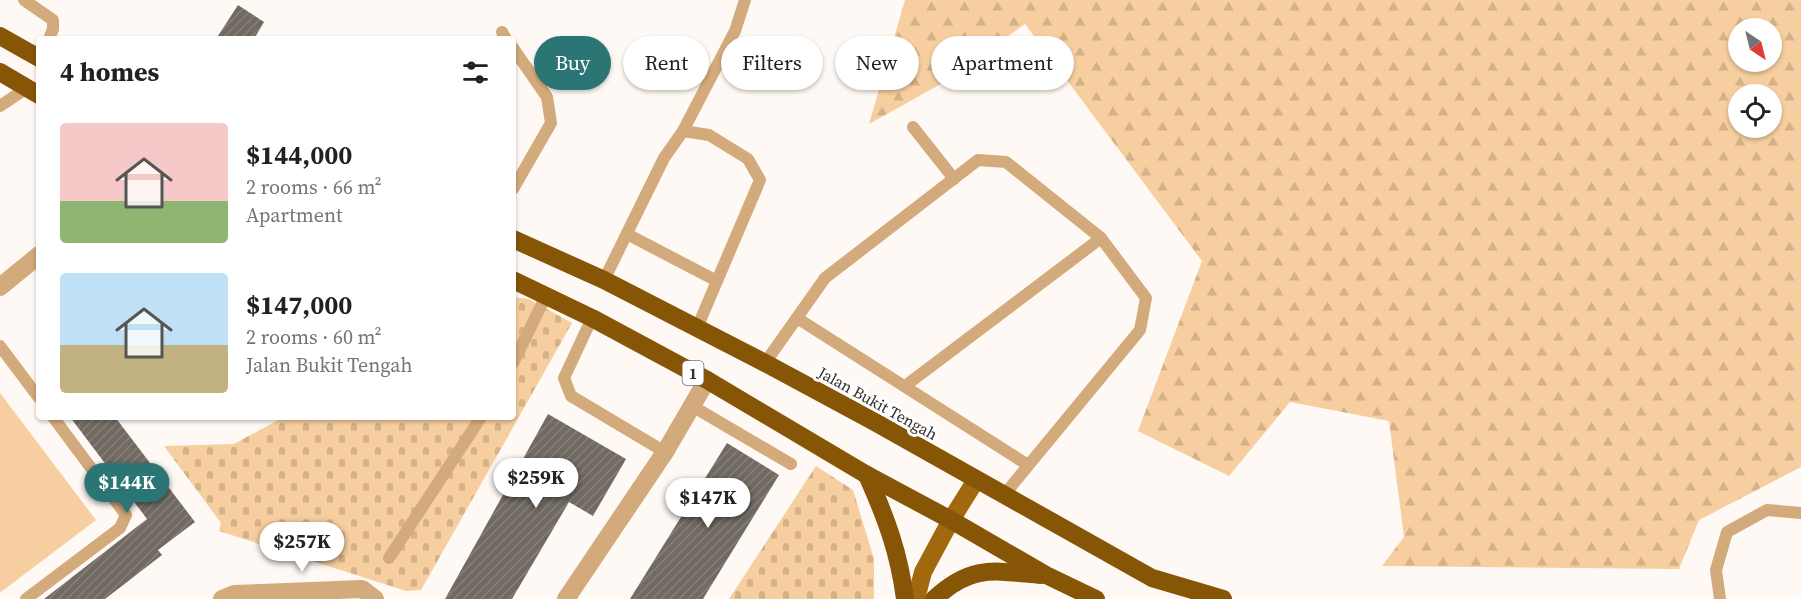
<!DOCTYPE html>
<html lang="en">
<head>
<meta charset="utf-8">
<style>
	:root { --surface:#fff; --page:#f6f6f6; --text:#202124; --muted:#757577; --accent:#2b7574 }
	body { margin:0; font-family:"Source Serif 4",serif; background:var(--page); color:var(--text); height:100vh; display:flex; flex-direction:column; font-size:22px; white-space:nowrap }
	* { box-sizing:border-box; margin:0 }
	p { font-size:20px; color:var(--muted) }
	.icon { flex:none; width:33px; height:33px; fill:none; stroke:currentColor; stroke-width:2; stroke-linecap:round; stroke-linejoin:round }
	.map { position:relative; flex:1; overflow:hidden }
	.side { position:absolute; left:36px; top:36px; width:480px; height:384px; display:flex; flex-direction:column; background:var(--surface); border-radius:6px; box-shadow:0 2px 4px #0004 }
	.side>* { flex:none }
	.top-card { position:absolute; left:534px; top:36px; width:570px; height:54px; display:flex; gap:12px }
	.needle { width:39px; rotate:145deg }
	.buttons { position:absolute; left:1728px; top:18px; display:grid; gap:12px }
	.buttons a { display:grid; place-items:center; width:54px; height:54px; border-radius:50%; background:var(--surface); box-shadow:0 2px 4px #0004; font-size:30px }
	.price { position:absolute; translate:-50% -51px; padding:0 14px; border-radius:21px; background:#fff; color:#222; font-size:20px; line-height:39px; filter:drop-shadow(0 2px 3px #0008) }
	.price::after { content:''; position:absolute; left:50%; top:36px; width:18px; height:14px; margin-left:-9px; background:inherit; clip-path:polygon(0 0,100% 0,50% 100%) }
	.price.current { background:var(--accent); color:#fff }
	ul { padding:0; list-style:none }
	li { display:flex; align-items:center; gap:18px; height:150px; padding:0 24px }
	li span { display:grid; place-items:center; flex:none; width:168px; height:120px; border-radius:6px; color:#555 }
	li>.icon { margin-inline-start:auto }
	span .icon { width:72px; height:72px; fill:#fffc; stroke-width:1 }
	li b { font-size:26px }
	h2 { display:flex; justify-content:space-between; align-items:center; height:72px; padding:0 24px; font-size:26px }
	.chip { padding:0 21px; border-radius:27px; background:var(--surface); box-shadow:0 2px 4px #0004; font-size:21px; line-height:54px }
	.chip.current { background:var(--accent); color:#fff }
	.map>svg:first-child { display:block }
	.green { fill:#f7ce9f }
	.forest { fill:url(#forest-firs); fill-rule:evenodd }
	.cemetery { fill:url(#cemetery-stones) }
	.building { fill:url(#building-hatch) }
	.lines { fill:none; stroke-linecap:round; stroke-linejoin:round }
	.lane { stroke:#d3aa7b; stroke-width:12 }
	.street { stroke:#d3aa7b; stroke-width:18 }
	.primary { stroke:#a2680e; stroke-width:18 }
	.highway { stroke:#865505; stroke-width:18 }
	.labels { text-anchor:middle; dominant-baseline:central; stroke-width:6; stroke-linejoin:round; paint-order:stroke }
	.shield { fill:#fff; stroke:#706d6b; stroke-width:1.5 }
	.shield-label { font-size:15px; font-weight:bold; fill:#322f2c }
	.street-label { font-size:16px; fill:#322f2c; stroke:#fff }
</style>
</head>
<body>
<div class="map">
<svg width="1801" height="599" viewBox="0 0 1801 599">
	<defs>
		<pattern id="forest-firs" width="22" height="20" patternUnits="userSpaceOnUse" patternTransform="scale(1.5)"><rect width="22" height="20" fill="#f7ce9f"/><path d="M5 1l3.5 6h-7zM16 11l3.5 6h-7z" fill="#d4b189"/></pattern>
		<pattern id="cemetery-stones" width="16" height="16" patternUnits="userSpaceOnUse" patternTransform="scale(1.5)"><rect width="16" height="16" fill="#f7ce9f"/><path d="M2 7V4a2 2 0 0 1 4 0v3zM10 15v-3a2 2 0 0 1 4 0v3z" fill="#d4b189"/></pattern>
		<pattern id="building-hatch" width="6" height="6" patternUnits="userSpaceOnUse" patternTransform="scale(1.5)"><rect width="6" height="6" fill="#716a62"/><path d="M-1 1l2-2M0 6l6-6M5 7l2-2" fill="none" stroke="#85807a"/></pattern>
	</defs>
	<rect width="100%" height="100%" fill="#fef9f4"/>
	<path class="green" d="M0 393 96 520 1 592 0 591Z"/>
	<path class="forest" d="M905 0H1801V467L1699 520 1679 569 1382 566 1404 537 1389 421 1290 402 1229 476 1138 431 1202 261 1025 24 939 85 869 124ZM1738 28H1772V62H1738ZM1738 94H1772V128H1738Z"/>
	<g class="cemetery">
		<path d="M513 297 529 299 572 323 421 590 406 591 219 531 221 523 164 446 234 444 284 417H513Z"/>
		<path d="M816 466 853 490 874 559V599H729Z"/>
	</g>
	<g class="building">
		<path d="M238 5 264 22 254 39H216Z"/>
		<path d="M548 414 626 459 593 516 569 502 512 599H445Z"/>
		<path d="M70 417H115L195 522 158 550 162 555 105 599H44L147 519Z"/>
		<path d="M727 443 779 475 703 599H630Z"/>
	</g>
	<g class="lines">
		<g class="lane">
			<path d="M24 0 53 20V29L49 39"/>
			<path d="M502 32 506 39"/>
			<path d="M513 48 547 97 551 123 513 189"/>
			<path d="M0 106 27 88"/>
			<path d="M913 127 954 179"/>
			<path d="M683 131 735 31 745 0"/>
			<path d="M627 234 717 281"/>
			<path d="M604 280 664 158 683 131 709 135 748 159 760 180 697 328"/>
			<path d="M592 318 564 378 571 396 665 452"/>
			<path d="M797 318 1028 465"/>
			<path d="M0 346 39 398"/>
			<path d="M513 363 546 296"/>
			<path d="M765 363 825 278 978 160 1006 162 1101 238 1146 298 1140 330 1004 495"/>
			<path d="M905 386 1101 238"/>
			<path d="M692 406 791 464"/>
			<path d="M389 558 481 417"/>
			<path d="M26 599 120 528 126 515 53 417"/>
			<path d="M1720 599 1716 570 1727 532 1767 510 1801 513"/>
		</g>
		<g class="street">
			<path d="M0 287 39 255"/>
			<path d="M222 599 234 594 362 589 375 599"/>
			<path d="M566 599 665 452 707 380"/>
		</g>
		<path class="primary" d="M916 599 923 572 951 520 976 480"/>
		<g class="highway">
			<path d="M0 36 39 58"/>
			<path d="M0 72 39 95"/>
			<path d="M513 239 604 280 765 363 873 421 1152 578 1223 599"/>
			<path d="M513 280 592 318 707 380 867 475 951 520 1046 575 1096 599"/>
			<path d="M867 475C886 518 899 552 905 599"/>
			<path d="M934 599C972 564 994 571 1041 575"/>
		</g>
	</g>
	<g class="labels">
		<rect class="shield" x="682.5" y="361" width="21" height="24" rx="4.5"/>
		<g class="shield-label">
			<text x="693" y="373">1</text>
		</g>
		<g class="street-label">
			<text transform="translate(878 403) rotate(29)">Jalan Bukit Tengah</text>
		</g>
	</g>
</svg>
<div class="buttons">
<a><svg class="needle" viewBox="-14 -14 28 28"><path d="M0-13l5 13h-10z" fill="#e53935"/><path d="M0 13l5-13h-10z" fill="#757577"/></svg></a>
<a><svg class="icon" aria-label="locate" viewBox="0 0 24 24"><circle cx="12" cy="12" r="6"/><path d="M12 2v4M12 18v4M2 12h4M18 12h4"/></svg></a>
</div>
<b class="price" style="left:536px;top:509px">$259K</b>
<b class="price current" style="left:127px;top:514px">$144K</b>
<b class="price" style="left:708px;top:529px">$147K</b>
<b class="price" style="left:302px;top:573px">$257K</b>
<div class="top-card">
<a class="chip current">Buy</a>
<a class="chip">Rent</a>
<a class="chip">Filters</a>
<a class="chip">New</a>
<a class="chip">Apartment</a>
</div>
<section class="side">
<h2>4 homes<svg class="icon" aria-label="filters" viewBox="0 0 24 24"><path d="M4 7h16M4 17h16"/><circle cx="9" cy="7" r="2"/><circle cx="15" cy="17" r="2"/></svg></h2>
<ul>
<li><span style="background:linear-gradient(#f6c9c9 65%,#8fb573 0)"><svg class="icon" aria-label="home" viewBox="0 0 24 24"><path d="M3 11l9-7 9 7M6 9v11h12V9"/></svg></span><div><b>$144,000</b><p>2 rooms · 66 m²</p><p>Apartment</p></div></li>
<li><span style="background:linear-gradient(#bfe0f5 60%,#c2b280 0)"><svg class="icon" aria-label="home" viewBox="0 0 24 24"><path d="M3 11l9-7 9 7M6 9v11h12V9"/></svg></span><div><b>$147,000</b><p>2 rooms · 60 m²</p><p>Jalan Bukit Tengah</p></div></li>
</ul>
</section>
</div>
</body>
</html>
